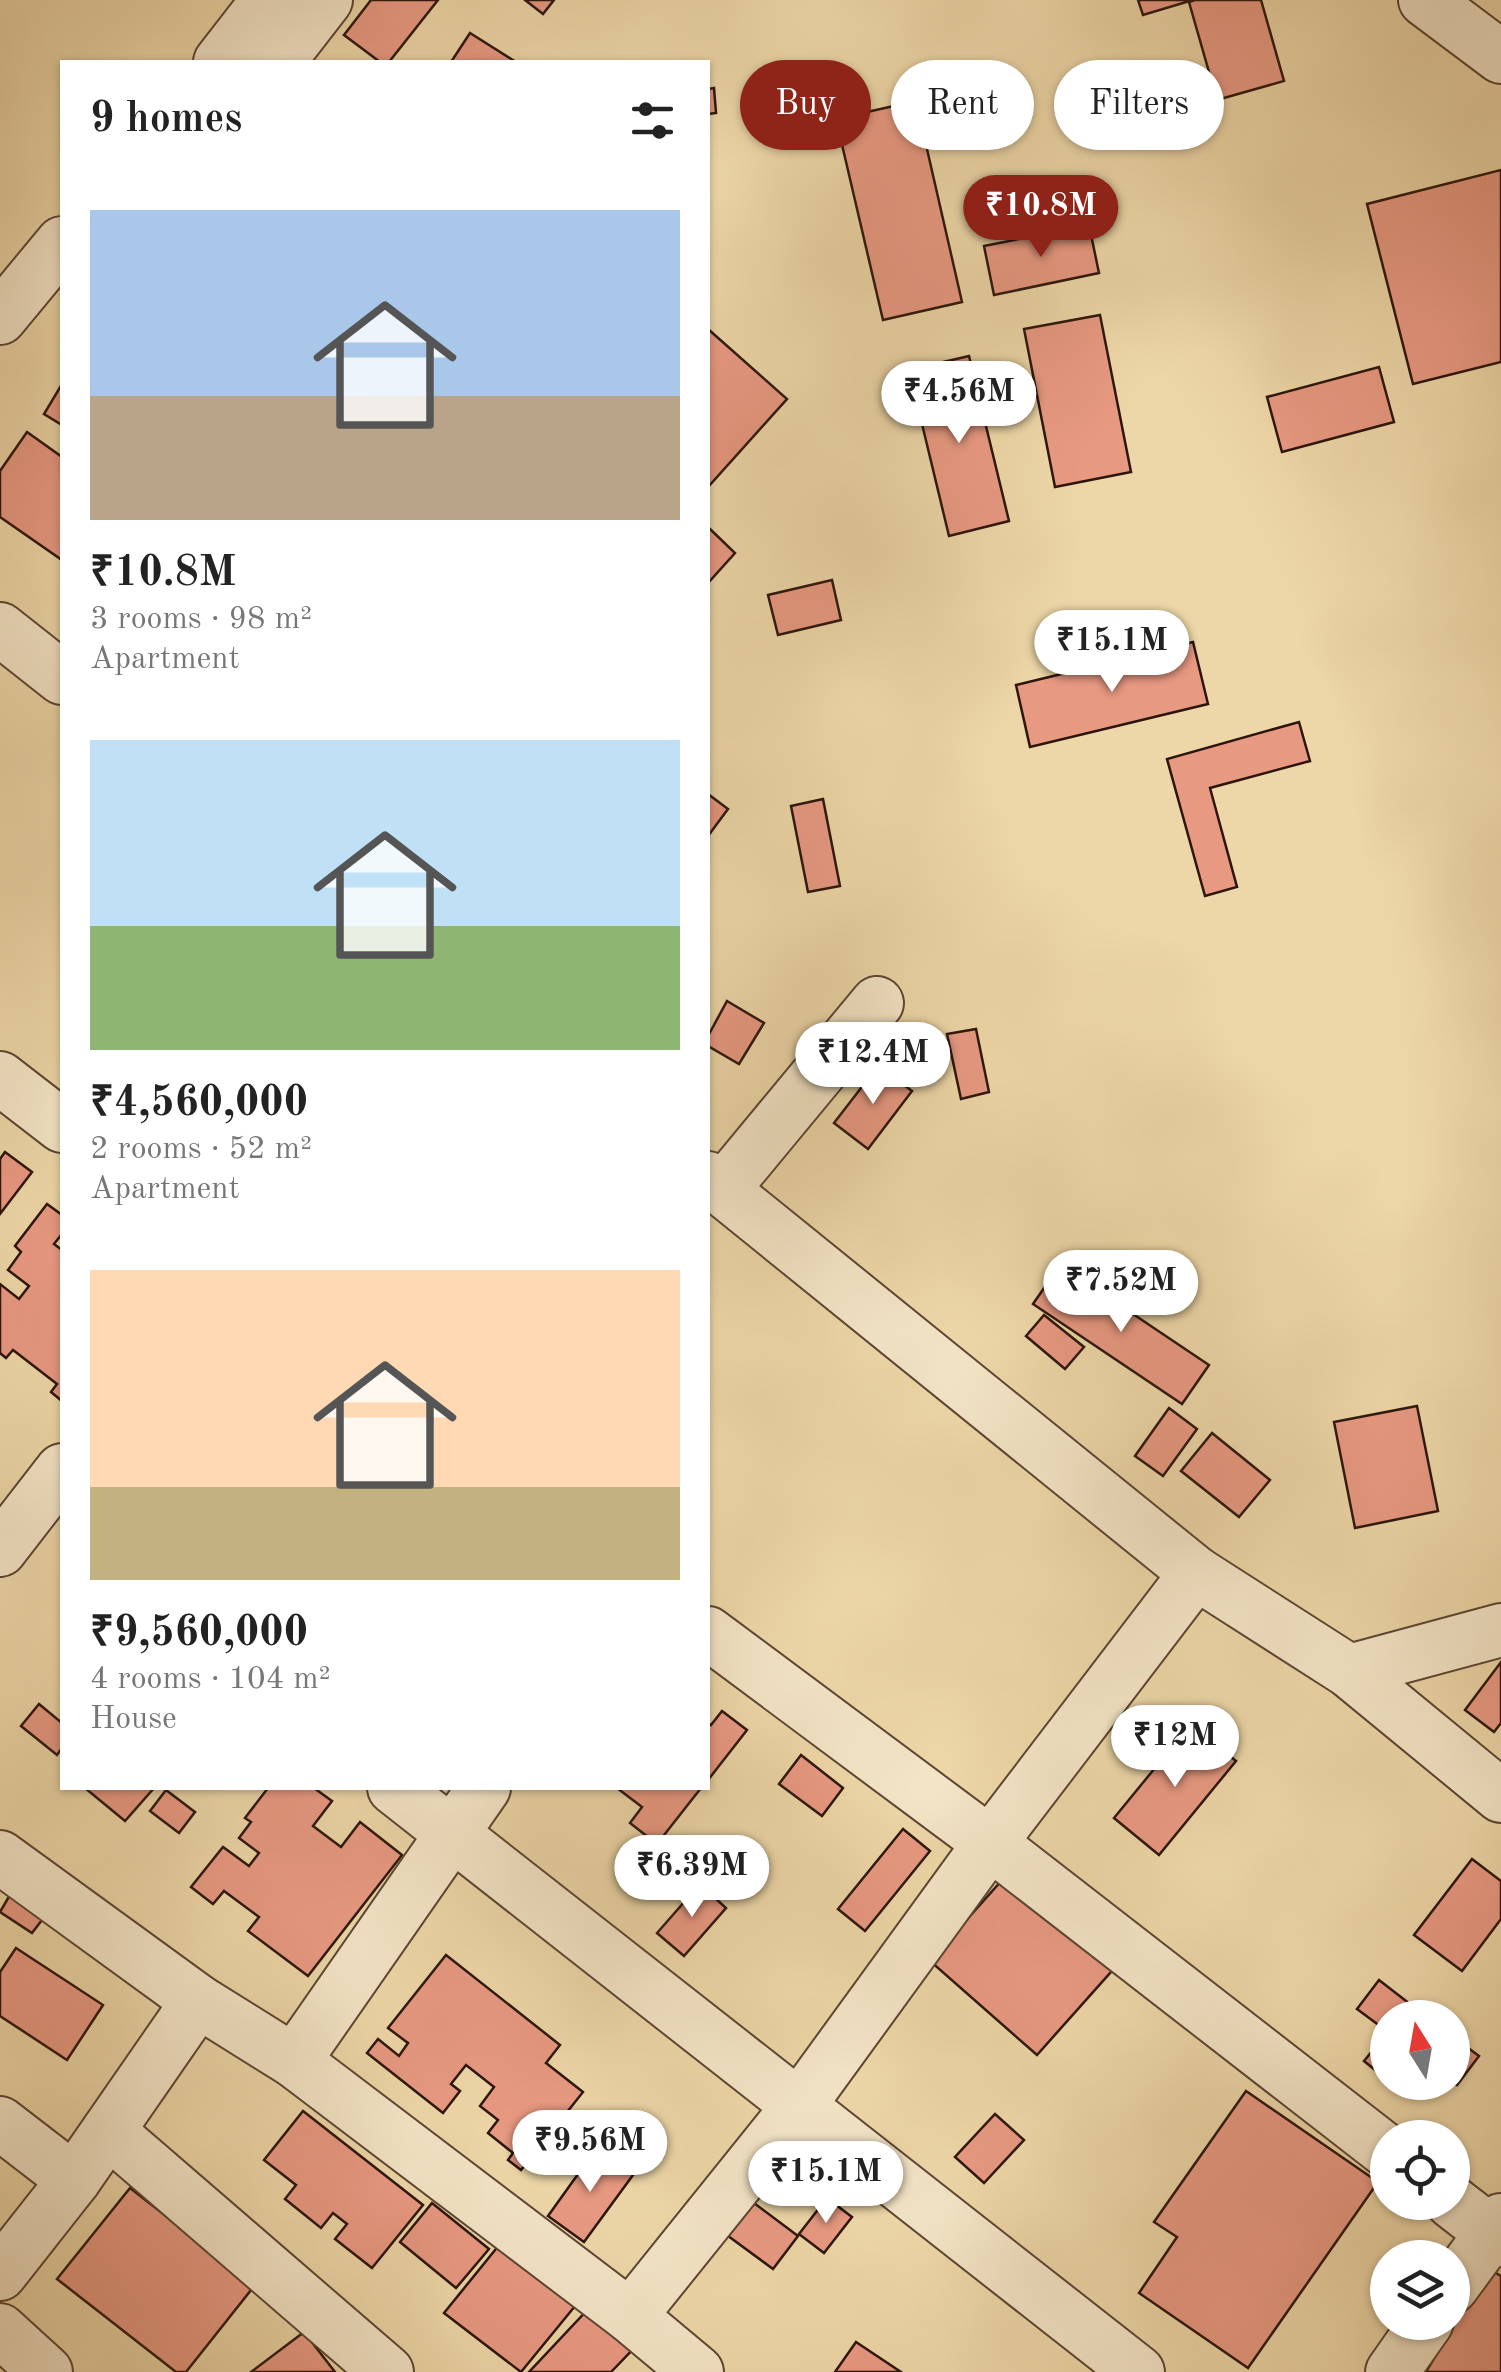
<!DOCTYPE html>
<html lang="en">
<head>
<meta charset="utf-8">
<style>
	:root { --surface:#fff; --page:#f2f2f2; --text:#222; --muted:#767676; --accent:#8f2418 }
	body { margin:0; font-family:"Old Standard TT",serif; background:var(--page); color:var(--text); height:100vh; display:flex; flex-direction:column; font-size:38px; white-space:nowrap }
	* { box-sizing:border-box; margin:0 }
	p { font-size:32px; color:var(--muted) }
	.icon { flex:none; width:55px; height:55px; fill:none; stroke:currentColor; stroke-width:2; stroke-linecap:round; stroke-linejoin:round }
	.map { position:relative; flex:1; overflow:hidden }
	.drawer { position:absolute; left:60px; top:60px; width:650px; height:1730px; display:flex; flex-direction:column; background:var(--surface); border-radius:0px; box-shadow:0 2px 8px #0004 }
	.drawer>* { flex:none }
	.top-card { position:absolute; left:740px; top:60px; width:610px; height:90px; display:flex; gap:20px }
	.needle { width:65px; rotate:349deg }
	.buttons { position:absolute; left:1370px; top:2000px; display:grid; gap:20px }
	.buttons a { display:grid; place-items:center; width:100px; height:100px; border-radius:50%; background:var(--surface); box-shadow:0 2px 8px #0004; font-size:50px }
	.price { position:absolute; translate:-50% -85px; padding:0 22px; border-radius:35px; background:#fff; color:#222; font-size:32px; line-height:65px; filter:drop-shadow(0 2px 5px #0008) }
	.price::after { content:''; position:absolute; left:50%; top:60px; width:30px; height:22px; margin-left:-15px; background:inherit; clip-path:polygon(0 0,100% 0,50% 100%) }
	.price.current { background:var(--accent); color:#fff }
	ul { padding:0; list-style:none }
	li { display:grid; align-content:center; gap:20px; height:530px; padding:0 30px }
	li span { display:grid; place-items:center; height:310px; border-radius:0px; color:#555 }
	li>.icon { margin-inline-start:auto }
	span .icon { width:180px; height:180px; fill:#fffc; stroke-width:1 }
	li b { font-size:42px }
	h2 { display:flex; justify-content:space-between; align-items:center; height:120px; padding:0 30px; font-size:42px }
	.tag { padding:0 35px; border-radius:45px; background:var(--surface); box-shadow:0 2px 8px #0004; font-size:35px; line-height:90px }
	.tag.current { background:var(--accent); color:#fff }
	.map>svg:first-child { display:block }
	.building { fill:#e89982; stroke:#2b150c; stroke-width:2.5 }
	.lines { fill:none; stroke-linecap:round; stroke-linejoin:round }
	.minor-casing { stroke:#5c4533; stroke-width:56 }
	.minor { stroke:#f3e4c6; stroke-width:52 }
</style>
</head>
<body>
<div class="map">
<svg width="1501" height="2372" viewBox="0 0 1501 2372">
	<rect width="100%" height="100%" fill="#edd6a7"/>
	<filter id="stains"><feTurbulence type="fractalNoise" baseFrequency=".002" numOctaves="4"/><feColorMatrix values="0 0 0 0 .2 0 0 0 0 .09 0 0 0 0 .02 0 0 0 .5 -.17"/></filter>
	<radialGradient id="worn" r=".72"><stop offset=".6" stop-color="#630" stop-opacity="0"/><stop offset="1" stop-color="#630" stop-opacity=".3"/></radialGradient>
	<g class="building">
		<path d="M371 0H438L389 62H380L344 35Z"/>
		<path d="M525 0H554L543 14Z"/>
		<path d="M1138 0H1193L1143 15Z"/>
		<path d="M1195 0H1261L1284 81 1217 100 1189 2Z"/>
		<path d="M470 33 516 62H451Z"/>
		<path d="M714 88 716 113 708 114V89Z"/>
		<path d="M916 101 962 302 883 320 836 119Z"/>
		<path d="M1501 170V362L1413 384 1367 204Z"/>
		<path d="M1089 225 1099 273 994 295 984 246Z"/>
		<path d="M1100 315 1131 472 1055 487 1024 329Z"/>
		<path d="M708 329 787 399 708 487Z"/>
		<path d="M969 356 1009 521 949 536 909 370Z"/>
		<path d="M1379 367 1394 422 1282 452 1267 397Z"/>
		<path d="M62 384V425L44 414Z"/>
		<path d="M27 432 62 457V560L0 517V471Z"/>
		<path d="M710 529 735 553 708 583V532Z"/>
		<path d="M832 580 841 620 778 635 768 595Z"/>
		<path d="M1193 642 1208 704 1030 747 1016 685Z"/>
		<path d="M1299 722 1310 761 1210 788 1237 887 1205 896 1167 759Z"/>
		<path d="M708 794 728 809 708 836Z"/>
		<path d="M823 799 840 886 808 892 791 806Z"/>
		<path d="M727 1001 764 1023 739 1064 708 1046V1036Z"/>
		<path d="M976 1029 989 1092 961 1099 947 1034Z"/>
		<path d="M878 1066 912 1091 868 1149 834 1123Z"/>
		<path d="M5 1152 32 1172 0 1214V1159Z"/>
		<path d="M47 1204 62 1215V1234L54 1244 62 1250V1401L51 1392 57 1384 13 1350 6 1358 0 1353V1284L19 1299 29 1286 8 1270 21 1252 15 1246Z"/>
		<path d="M1060 1265 1209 1365 1182 1404 1033 1304Z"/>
		<path d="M1044 1315 1084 1347 1065 1369 1026 1336Z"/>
		<path d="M1417 1406 1438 1511 1355 1528 1334 1422Z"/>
		<path d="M1169 1408 1197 1429 1163 1476 1135 1456Z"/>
		<path d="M1212 1433 1270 1480 1239 1517 1181 1471Z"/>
		<path d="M1501 1662V1723L1494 1732 1465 1710Z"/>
		<path d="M39 1704 62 1723V1748L57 1755 21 1726Z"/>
		<path d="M722 1711 747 1730 708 1780V1723L711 1725Z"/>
		<path d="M1191 1724 1236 1761 1159 1855 1114 1818Z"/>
		<path d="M801 1755 843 1788 822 1816 779 1784Z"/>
		<path d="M85 1788H154L125 1821Z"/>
		<path d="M268 1788H314L332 1801 313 1826 341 1847 360 1822 402 1855 308 1976 248 1931 259 1917 224 1891 213 1904 191 1887 223 1847 249 1866 259 1853 239 1838 251 1822 245 1818Z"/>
		<path d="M617 1788H701L657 1844 630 1823 642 1807Z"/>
		<path d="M166 1790 195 1812 179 1833 150 1811Z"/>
		<path d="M903 1829 930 1851 865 1931 838 1909Z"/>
		<path d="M1472 1859 1501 1881V1919L1462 1971 1414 1935Z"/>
		<path d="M1011 1870 1118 1964 1037 2055 930 1961Z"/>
		<path d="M700 1884 726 1908 684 1956 657 1933Z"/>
		<path d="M11 1893 45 1916 32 1933 0 1912Z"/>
		<path d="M16 1948 103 2005 67 2060 0 2016V1972Z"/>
		<path d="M446 1955 560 2045 546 2063 583 2092 521 2170 508 2160 513 2153 488 2133 498 2120 480 2106 494 2087 466 2065 451 2084 460 2091 443 2113 367 2053 378 2039 399 2056 408 2043 388 2028Z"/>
		<path d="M1379 1980 1428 2018H1388V2032L1357 2009Z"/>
		<path d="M1452 2036 1479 2056 1457 2085 1452 2082Z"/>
		<path d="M1383 2038 1388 2041 1385 2078 1364 2061Z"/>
		<path d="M1246 2091 1378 2182 1248 2368 1139 2293 1177 2237 1154 2222Z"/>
		<path d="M303 2111 423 2205 372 2268 335 2239 347 2224 333 2213 321 2228 285 2199 296 2185 264 2160Z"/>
		<path d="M995 2114 1024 2140 984 2183 955 2157Z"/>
		<path d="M596 2149 633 2175 584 2242 548 2216Z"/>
		<path d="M130 2188 255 2285 186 2372H176L57 2279Z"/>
		<path d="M746 2197 798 2236 773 2269 720 2230Z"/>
		<path d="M827 2198 852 2217 824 2253 799 2234Z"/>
		<path d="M432 2203 489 2249 456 2288 400 2242Z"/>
		<path d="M504 2239 580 2300 521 2372 444 2313Z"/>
		<path d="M1487 2268 1501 2276V2372H1426Z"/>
		<path d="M592 2305 637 2345 611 2372H529Z"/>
		<path d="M304 2332 335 2372H251Z"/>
		<path d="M856 2342 901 2372H835Z"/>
	</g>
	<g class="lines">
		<defs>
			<g id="minor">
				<path d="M1425 0 1501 57"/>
				<path d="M220 62 268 0"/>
				<path d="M278 62 326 0"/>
				<path d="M0 318 62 243"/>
				<path d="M0 629 62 678"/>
				<path d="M0 1078 62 1126"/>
				<path d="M708 1178 1196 1573 1349 1671 1501 1796"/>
				<path d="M723 1189 877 1003"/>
				<path d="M0 1550 62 1470"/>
				<path d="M708 1633 990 1843 1388 2152"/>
				<path d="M1349 1671 1501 1630"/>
				<path d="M394 1788 1138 2372"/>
				<path d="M0 1857 198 2001 294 2061 630 2316 697 2372"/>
				<path d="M294 2061 484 1788"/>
				<path d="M0 2123 74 2180"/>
				<path d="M108 2131 387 2372"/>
				<path d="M1452 2202 1501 2240"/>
				<path d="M0 2274 74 2180 198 2001"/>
				<path d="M1452 2287 1501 2220"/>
				<path d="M630 2316 798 2107 990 1843 1196 1573"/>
				<path d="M0 2330 46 2372"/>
				<path d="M1392 2372 1427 2322"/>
			</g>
		</defs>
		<use href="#minor" class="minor-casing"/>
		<use href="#minor" class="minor"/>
	</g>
	<rect width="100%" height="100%" filter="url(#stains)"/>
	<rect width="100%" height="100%" fill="url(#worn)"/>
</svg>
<div class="buttons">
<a><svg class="needle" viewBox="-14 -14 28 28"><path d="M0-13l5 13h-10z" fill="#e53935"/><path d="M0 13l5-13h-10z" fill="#767676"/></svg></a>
<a><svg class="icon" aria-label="locate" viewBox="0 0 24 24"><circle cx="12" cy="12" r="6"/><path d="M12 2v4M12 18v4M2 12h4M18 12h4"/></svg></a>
<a><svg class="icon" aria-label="layers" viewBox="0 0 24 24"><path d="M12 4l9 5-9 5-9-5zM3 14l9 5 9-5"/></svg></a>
</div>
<b class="price current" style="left:1041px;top:260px">₹10.8M</b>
<b class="price" style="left:959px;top:446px">₹4.56M</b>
<b class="price" style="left:1112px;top:695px">₹15.1M</b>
<b class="price" style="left:873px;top:1107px">₹12.4M</b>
<b class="price" style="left:1121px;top:1335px">₹7.52M</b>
<b class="price" style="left:1175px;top:1790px">₹12M</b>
<b class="price" style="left:692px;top:1920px">₹6.39M</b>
<b class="price" style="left:590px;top:2195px">₹9.56M</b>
<b class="price" style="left:826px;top:2226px">₹15.1M</b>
<div class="top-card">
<a class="tag current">Buy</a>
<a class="tag">Rent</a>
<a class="tag">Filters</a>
</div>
<section class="drawer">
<h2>9 homes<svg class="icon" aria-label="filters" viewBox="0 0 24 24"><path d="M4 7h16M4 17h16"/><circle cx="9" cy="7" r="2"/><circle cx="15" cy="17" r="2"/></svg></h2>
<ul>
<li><span style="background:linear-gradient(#a9c7e8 60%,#b9a48a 0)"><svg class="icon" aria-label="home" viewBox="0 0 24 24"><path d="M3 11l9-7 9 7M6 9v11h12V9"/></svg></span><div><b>₹10.8M</b><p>3 rooms · 98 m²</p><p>Apartment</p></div></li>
<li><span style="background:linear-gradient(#bfe0f5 60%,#8fb573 0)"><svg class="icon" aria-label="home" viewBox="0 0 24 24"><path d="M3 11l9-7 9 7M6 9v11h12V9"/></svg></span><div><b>₹4,560,000</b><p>2 rooms · 52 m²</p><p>Apartment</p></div></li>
<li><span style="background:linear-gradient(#ffd9b3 70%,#c2b280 0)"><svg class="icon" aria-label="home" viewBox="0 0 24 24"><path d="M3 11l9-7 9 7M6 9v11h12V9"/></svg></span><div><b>₹9,560,000</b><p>4 rooms · 104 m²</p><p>House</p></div></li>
</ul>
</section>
</div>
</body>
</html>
